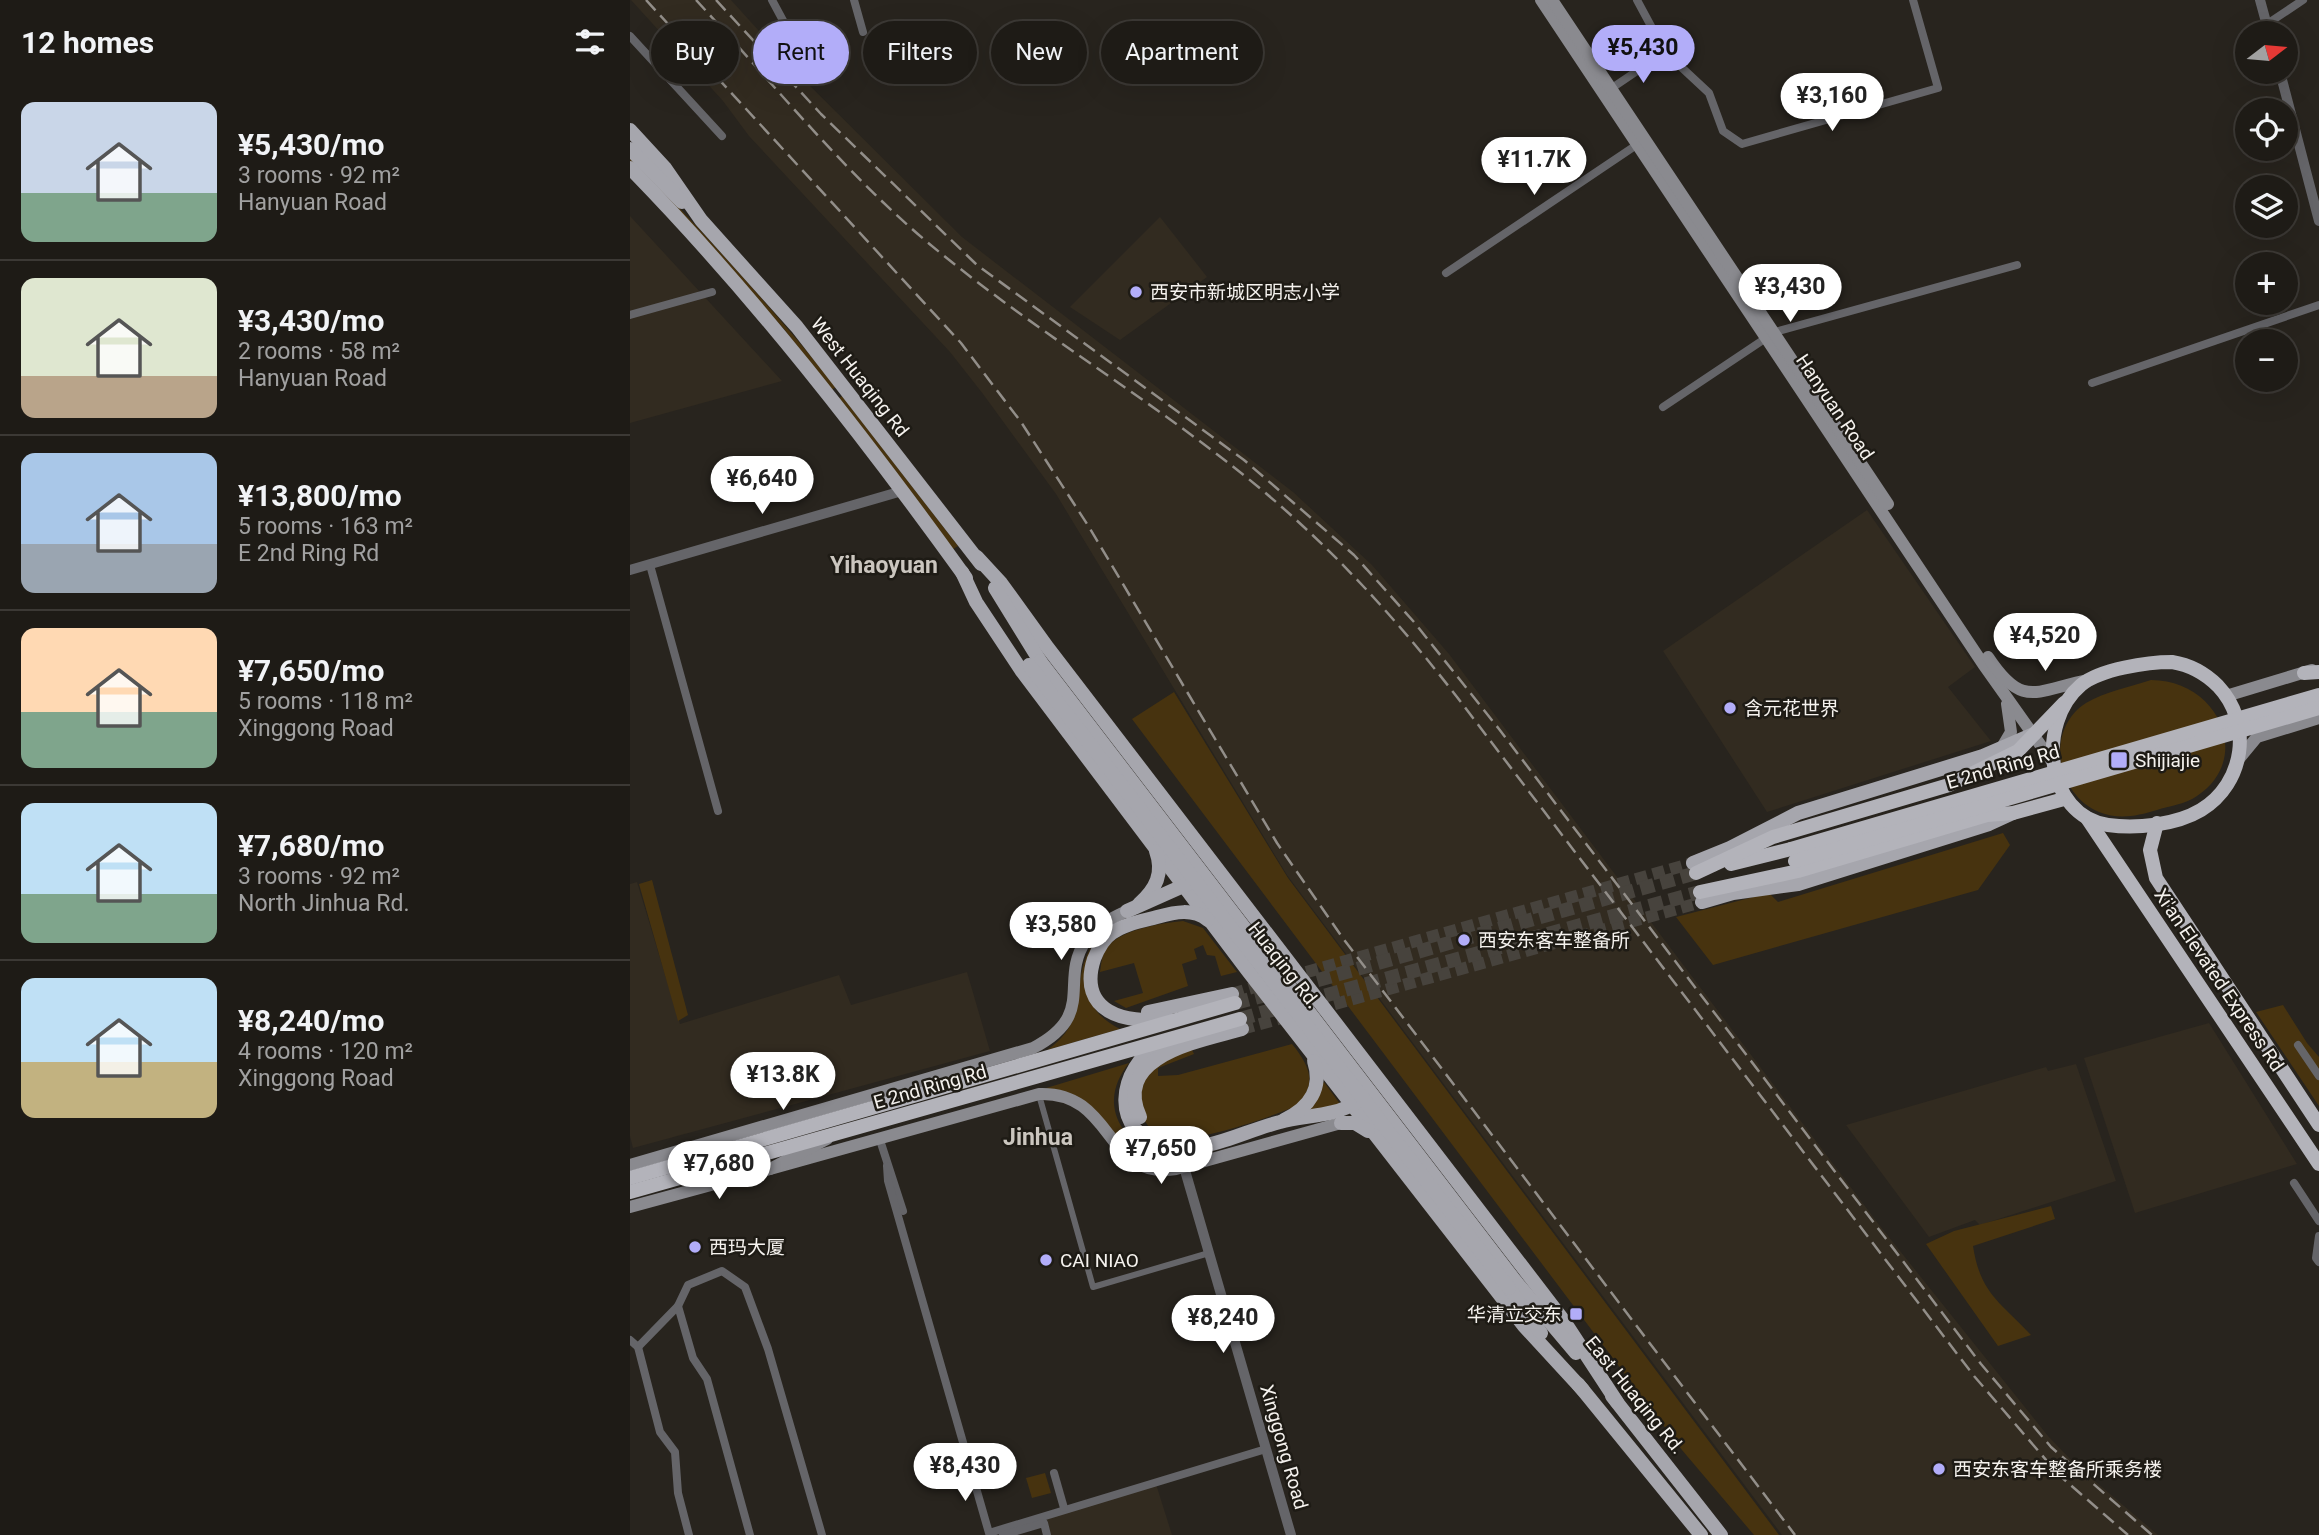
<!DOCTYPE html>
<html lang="en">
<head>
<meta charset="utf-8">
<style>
	:root { --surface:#1e1b16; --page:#26241f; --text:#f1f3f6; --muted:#a1a1a1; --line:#3c3935; --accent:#b2adf9 }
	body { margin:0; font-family:Roboto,"Noto Sans SC",sans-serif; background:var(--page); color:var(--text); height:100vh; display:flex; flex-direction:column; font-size:26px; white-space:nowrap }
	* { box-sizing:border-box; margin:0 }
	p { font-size:23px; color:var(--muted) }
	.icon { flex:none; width:38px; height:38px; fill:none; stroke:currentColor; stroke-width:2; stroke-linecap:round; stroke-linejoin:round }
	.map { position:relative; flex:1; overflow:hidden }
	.side { display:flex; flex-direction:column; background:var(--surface); width:630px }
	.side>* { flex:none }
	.guide { position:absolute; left:21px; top:21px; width:665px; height:63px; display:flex; gap:14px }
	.needle { width:46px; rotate:74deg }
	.fabs { position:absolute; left:1605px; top:21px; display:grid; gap:14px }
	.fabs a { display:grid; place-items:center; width:63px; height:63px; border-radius:50%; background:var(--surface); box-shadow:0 7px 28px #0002,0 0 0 2px var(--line); font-size:35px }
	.price { position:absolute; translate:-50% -60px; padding:0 16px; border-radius:24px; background:#fff; color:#222; font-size:23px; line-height:46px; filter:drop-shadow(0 2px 4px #0008) }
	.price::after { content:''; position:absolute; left:50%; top:42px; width:21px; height:16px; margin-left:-10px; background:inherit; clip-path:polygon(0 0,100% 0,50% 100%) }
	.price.on { background:var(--accent); color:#111 }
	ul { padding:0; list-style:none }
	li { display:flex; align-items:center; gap:21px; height:175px; padding:0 21px }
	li+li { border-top:2px solid var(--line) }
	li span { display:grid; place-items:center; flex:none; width:196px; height:140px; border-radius:14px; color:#555 }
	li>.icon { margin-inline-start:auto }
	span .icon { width:84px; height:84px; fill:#fffc; stroke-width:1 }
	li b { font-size:30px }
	h2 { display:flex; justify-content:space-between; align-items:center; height:84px; padding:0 21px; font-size:30px }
	.pill { padding:0 24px; border-radius:32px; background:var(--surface); box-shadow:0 7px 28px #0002,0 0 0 2px var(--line); font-size:24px; line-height:63px }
	.pill.on { background:var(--accent); color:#111 }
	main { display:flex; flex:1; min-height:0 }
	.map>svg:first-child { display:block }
	.built { fill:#322b20 }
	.green { fill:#47330f }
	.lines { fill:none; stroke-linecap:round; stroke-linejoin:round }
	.secondary-tunnel { stroke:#47433d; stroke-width:12; stroke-dasharray:12 6; stroke-linecap:butt }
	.trunk-tunnel { stroke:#47433d; stroke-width:14; stroke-dasharray:14 7; stroke-linecap:butt }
	.pedestrian { stroke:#656569; stroke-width:6 }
	.minor { stroke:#656569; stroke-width:8 }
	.tertiary { stroke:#656569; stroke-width:10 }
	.secondary { stroke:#8a8a8f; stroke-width:12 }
	.primary { stroke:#a6a6ad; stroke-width:14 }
	.trunk { stroke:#b3b3ba; stroke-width:14 }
	.rail { stroke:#928e89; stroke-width:2.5; stroke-dasharray:14 7; stroke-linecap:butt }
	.primary-bridge { stroke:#a6a6ad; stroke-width:14 }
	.trunk-bridge { stroke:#b3b3ba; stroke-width:14 }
	.poi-dot { fill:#b2adf9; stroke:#1e1b15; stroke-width:2.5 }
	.labels { text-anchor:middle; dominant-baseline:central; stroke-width:5; stroke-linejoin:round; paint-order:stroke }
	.poi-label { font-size:19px; fill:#f5f2ee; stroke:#1e1b15; text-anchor:start }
	.street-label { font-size:19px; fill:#f5f2ee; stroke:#1e1b15 }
	.quarter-label { font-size:23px; font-weight:bold; fill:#cbc6bf; stroke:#1e1b15 }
</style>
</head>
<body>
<main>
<section class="side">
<h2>12 homes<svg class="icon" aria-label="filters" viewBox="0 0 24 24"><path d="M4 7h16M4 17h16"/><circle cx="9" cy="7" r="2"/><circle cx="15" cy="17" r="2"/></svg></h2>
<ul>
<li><span style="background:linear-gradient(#c9d6e8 65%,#7fa58c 0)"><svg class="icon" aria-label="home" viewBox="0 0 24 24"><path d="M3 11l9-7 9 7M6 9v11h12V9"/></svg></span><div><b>¥5,430/mo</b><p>3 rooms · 92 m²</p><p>Hanyuan Road</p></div></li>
<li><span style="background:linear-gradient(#dfe7d0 70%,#b9a48a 0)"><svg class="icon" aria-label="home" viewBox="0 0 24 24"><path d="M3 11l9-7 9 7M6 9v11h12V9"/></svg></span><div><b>¥3,430/mo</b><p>2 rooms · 58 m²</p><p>Hanyuan Road</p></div></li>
<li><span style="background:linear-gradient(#a9c7e8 65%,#9aa5b1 0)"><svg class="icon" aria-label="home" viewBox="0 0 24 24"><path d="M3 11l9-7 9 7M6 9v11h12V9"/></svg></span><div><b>¥13,800/mo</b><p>5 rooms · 163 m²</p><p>E 2nd Ring Rd</p></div></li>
<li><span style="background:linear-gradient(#ffd9b3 60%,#7fa58c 0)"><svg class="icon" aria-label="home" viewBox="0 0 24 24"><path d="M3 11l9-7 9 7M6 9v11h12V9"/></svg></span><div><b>¥7,650/mo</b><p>5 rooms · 118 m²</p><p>Xinggong Road</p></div></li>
<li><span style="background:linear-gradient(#bfe0f5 65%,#7fa58c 0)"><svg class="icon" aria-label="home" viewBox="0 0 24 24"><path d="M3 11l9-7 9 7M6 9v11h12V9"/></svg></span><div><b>¥7,680/mo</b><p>3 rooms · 92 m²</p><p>North Jinhua Rd.</p></div></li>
<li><span style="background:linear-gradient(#bfe0f5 60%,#c2b280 0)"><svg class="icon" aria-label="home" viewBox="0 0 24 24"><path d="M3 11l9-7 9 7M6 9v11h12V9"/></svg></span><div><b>¥8,240/mo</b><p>4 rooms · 120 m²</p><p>Xinggong Road</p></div></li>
</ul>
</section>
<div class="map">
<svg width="1689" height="1535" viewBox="0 0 1689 1535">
	<rect width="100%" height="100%" fill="#28241e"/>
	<g class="built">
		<path d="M1 0H101L166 72 332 237 663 492 742 565 819 654 1250 1226 1418 1436 1445 1464 1528 1535H1152L657 875 426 494 353 394 320 352 119 136 93 101Z"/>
		<path d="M0 216 152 381 0 423Z"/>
		<path d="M530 217 577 277 490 340 440 307Z"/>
		<path d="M1237 510 1345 667 1318 687 1361 741 1137 812 1033 651Z"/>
		<path d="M7 882 50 1024 209 975 221 1005 337 972 360 1051 3 1148 0 1136V884Z"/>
		<path d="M1579 1023 1667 1164 1505 1213 1454 1058Z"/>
		<path d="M1446 1064 1486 1181 1350 1225 1345 1220 1299 1237 1216 1125 1416 1067 1418 1071Z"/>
		<path d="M526 1484 542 1535H421L416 1516Z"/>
	</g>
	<g class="green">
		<path d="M0 156C72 231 141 306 206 387L201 390 154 329 0 161Z"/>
		<path d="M212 396 328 546 323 549 208 399Z"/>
		<path d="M1521 680C1588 680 1624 758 1567 796 1556 804 1539 806 1527 810 1507 816 1489 820 1469 812 1427 795 1414 730 1456 703 1474 692 1500 687 1521 680Z"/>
		<path d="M544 692 658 878 1149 1535H1124L1052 1450 502 719Z"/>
		<path d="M1373 833 1380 845 1348 890 1083 965 1046 917 1139 893 1148 902Z"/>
		<path d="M22 880 58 1015 48 1021 9 884Z"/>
		<path d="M553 921 573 928 607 972 591 976 585 956 577 955 573 945 564 949 567 959 552 964 558 986 496 1008 484 1001 513 993 504 963 470 972C471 965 472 956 475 950 487 930 532 923 553 921Z"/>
		<path d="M461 947C451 983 454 1011 490 1029L417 1050C462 1019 439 985 461 947Z"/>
		<path d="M1653 1005 1677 1043 1689 1057V1106L1626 1012Z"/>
		<path d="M662 1044C680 1066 689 1086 664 1107 634 1119 568 1143 537 1137 503 1129 501 1083 527 1065 537 1058 551 1054 562 1050L564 1054 528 1068V1076L548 1075Z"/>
		<path d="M499 1063C458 1114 508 1163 564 1159L535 1165 517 1161 497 1150 468 1115 403 1092Z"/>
		<path d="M694 1082 710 1104 676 1115Z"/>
		<path d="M1421 1206 1425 1219 1343 1246C1350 1293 1370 1302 1401 1335L1368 1346 1296 1244 1324 1231Z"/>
		<path d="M415 1473 421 1493 402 1498 396 1478Z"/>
	</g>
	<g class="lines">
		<g class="secondary-tunnel">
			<path d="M659 977 1063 863"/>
			<path d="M602 994 638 983"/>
			<path d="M687 1009 1072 902"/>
			<path d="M612 1029 663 1015"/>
		</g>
		<g class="trunk-tunnel">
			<path d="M667 986 1066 873"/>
			<path d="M675 1001 1070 892"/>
			<path d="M605 1003 647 992"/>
			<path d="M610 1019 656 1006"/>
		</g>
		<path class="pedestrian" d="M409 1095 463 1287 579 1253"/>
		<g class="minor">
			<path d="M142 0 178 67 165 75"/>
			<path d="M224 0 233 32"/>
			<path d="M1007 0 1035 52 1079 93 1093 131 1112 144 1308 88 1283 0"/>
			<path d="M1637 24 1673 0"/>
			<path d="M0 36 92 136"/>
			<path d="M979 90 1035 52"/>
			<path d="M816 273 1008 144"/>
			<path d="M0 315 82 292"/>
			<path d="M1462 383 1689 305"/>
			<path d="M1033 407 1145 332 1387 265"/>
			<path d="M20 565 88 811"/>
			<path d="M1668 1045 1689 1076"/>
			<path d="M249 1137 273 1211"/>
			<path d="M257 1166 258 1181 359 1533 636 1449"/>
			<path d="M1664 1183 1689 1221"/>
			<path d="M1689 1236 1686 1258 1689 1262"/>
			<path d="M0 1340 8 1347 30 1432 45 1452 48 1493 59 1535"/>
			<path d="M8 1347 48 1306"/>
			<path d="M424 1473 434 1508"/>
			<path d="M120 1535 77 1379 63 1358 48 1306 58 1285 92 1271 115 1287 138 1349 192 1535"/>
			<path d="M373 1535 414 1523 417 1535"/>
		</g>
		<g class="tertiary">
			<path d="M1630 0 1639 33"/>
			<path d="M1650 72 1689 221"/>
			<path d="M0 570 272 491"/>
			<path d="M554 1167 661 1535"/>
		</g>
		<g class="secondary">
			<path d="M911 0 1353 664 1424 764"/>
			<path d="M922 0 1258 504"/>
			<path d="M1358 657C1393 710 1406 690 1459 680"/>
			<path d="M1596 696 1682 670"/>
			<path d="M1371 749 1381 732 1377 704"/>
			<path d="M1608 760 1627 737 1689 718"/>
			<path d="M0 1165 403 1048C468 1014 428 982 456 940 465 926 482 918 497 911"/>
			<path d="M140 1169 409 1094C485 1091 474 1181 546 1169L711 1123"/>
			<path d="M0 1207 140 1169 197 1139"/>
		</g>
		<g class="primary">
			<path d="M0 130 35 168 71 220 167 327 351 564"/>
			<path d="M0 149 52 202"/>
			<path d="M0 168C123 294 233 435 336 578"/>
			<path d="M347 557 371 583 418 648 934 1321 987 1402"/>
			<path d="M332 572 346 602 391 670 618 971 894 1326 953 1390"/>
			<path d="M365 588 410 661"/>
			<path d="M1063 863 1100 848 1168 813 1353 756 1404 734"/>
			<path d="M1072 902 1103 893 1168 884 1359 824 1383 813"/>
			<path d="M509 904C526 889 534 873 526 851"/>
			<path d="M497 911 562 882"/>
			<path d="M518 1012 602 994"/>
			<path d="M536 1018C496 1025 447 1012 464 959 468 949 473 939 482 933 494 924 512 921 527 917 545 912 563 908 578 920"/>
			<path d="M531 1043C487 1067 478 1135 537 1146 577 1154 613 1131 650 1122 675 1115 704 1117 727 1102"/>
			<path d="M510 1117C482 1055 571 1041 612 1029"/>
			<path d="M654 1120C679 1108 693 1088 684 1061"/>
			<path d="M711 1123H725L738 1131"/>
			<path d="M886 1282 946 1353"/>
			<path d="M879 1288 911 1333"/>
			<path d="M948 1384 1071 1535"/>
			<path d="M982 1396 1091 1535"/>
		</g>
		<g class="trunk">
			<path d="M1542 662C1561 665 1575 673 1588 686 1623 723 1615 783 1571 810 1546 825 1506 829 1478 825 1415 815 1406 723 1451 685 1470 669 1518 662 1542 662Z"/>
			<path d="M1674 673 1689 672"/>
			<path d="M1457 818 1689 1164"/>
			<path d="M1527 823 1520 850 1526 878 1689 1125"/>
			<path d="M1101 864 1161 849"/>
			<path d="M1066 873 1143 837 1319 785 1388 751 1434 703"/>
			<path d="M1070 892 1168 871 1357 815 1383 813 1434 799"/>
			<path d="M0 1178 605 1003"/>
			<path d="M0 1192 610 1019"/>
		</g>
		<g class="rail">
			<path d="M16 0 331 343 391 422 459 527 647 843 712 937 1165 1535"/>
			<path d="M66 0C141 81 212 170 296 241 403 331 525 401 632 490 706 552 768 621 827 697L1344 1376 1429 1475 1498 1535"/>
			<path d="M86 0 191 114 347 265 614 460 724 555 784 622 869 729 1351 1364 1421 1447 1522 1535"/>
		</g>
		<g class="primary-bridge">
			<path d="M410 661 886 1282"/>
			<path d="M399 665 879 1288"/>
		</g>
		<g class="trunk-bridge">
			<path d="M1161 849 1689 695"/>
			<path d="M1165 861 1689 708"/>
		</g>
	</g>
	<g class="poi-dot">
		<circle cx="506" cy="292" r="7"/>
		<circle cx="1100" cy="708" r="7"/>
		<rect x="1480" y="751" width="18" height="18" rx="3.5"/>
		<circle cx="834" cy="940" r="7"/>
		<circle cx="65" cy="1247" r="7"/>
		<circle cx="416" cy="1260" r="7"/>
		<rect x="939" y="1307" width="14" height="14" rx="3.5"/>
		<circle cx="1309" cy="1469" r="7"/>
	</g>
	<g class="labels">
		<g class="poi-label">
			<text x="520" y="292">西安市新城区明志小学</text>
			<text x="1114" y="708">含元花世界</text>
			<text x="1505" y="760">Shijiajie</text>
			<text x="848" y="940">西安东客车整备所</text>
			<text x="79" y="1247">西玛大厦</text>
			<text x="430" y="1260">CAI NIAO</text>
			<text x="932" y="1314" text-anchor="end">华清立交东</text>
			<text x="1323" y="1469">西安东客车整备所乘务楼</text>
		</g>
		<g class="street-label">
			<text transform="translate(230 377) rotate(52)">West Huaqing Rd</text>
			<text transform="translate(1205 407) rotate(56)">Hanyuan Road</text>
			<text transform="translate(1373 767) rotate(-16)">E 2nd Ring Rd</text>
			<text transform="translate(654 965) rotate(52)">Huaqing Rd.</text>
			<text transform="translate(1589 980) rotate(56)">Xi'an Elevated Express Rd</text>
			<text transform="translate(300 1087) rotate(-16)">E 2nd Ring Rd</text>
			<text transform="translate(1005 1395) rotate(51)">East Huaqing Rd.</text>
			<text transform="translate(654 1447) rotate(74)">Xinggong Road</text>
		</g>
		<g class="quarter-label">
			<text x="254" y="565">Yihaoyuan</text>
			<text x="408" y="1137">Jinhua</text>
		</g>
	</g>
</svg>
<div class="fabs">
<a><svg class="needle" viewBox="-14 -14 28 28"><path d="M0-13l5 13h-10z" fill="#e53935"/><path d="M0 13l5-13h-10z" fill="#a1a1a1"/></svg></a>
<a><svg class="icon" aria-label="locate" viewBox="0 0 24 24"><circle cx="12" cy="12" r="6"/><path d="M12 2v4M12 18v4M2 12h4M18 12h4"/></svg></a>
<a><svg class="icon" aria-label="layers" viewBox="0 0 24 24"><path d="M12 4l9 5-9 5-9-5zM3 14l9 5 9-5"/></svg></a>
<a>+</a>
<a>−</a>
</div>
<b class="price on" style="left:1013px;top:85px">¥5,430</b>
<b class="price" style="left:1202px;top:133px">¥3,160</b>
<b class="price" style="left:904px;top:197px">¥11.7K</b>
<b class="price" style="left:1160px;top:324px">¥3,430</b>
<b class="price" style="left:132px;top:516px">¥6,640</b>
<b class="price" style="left:1415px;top:673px">¥4,520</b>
<b class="price" style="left:431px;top:962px">¥3,580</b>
<b class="price" style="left:153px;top:1112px">¥13.8K</b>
<b class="price" style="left:531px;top:1186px">¥7,650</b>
<b class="price" style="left:89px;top:1201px">¥7,680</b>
<b class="price" style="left:593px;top:1355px">¥8,240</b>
<b class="price" style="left:335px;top:1503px">¥8,430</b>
<div class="guide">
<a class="pill">Buy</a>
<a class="pill on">Rent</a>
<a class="pill">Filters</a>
<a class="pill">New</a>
<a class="pill">Apartment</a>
</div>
</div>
</main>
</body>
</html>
